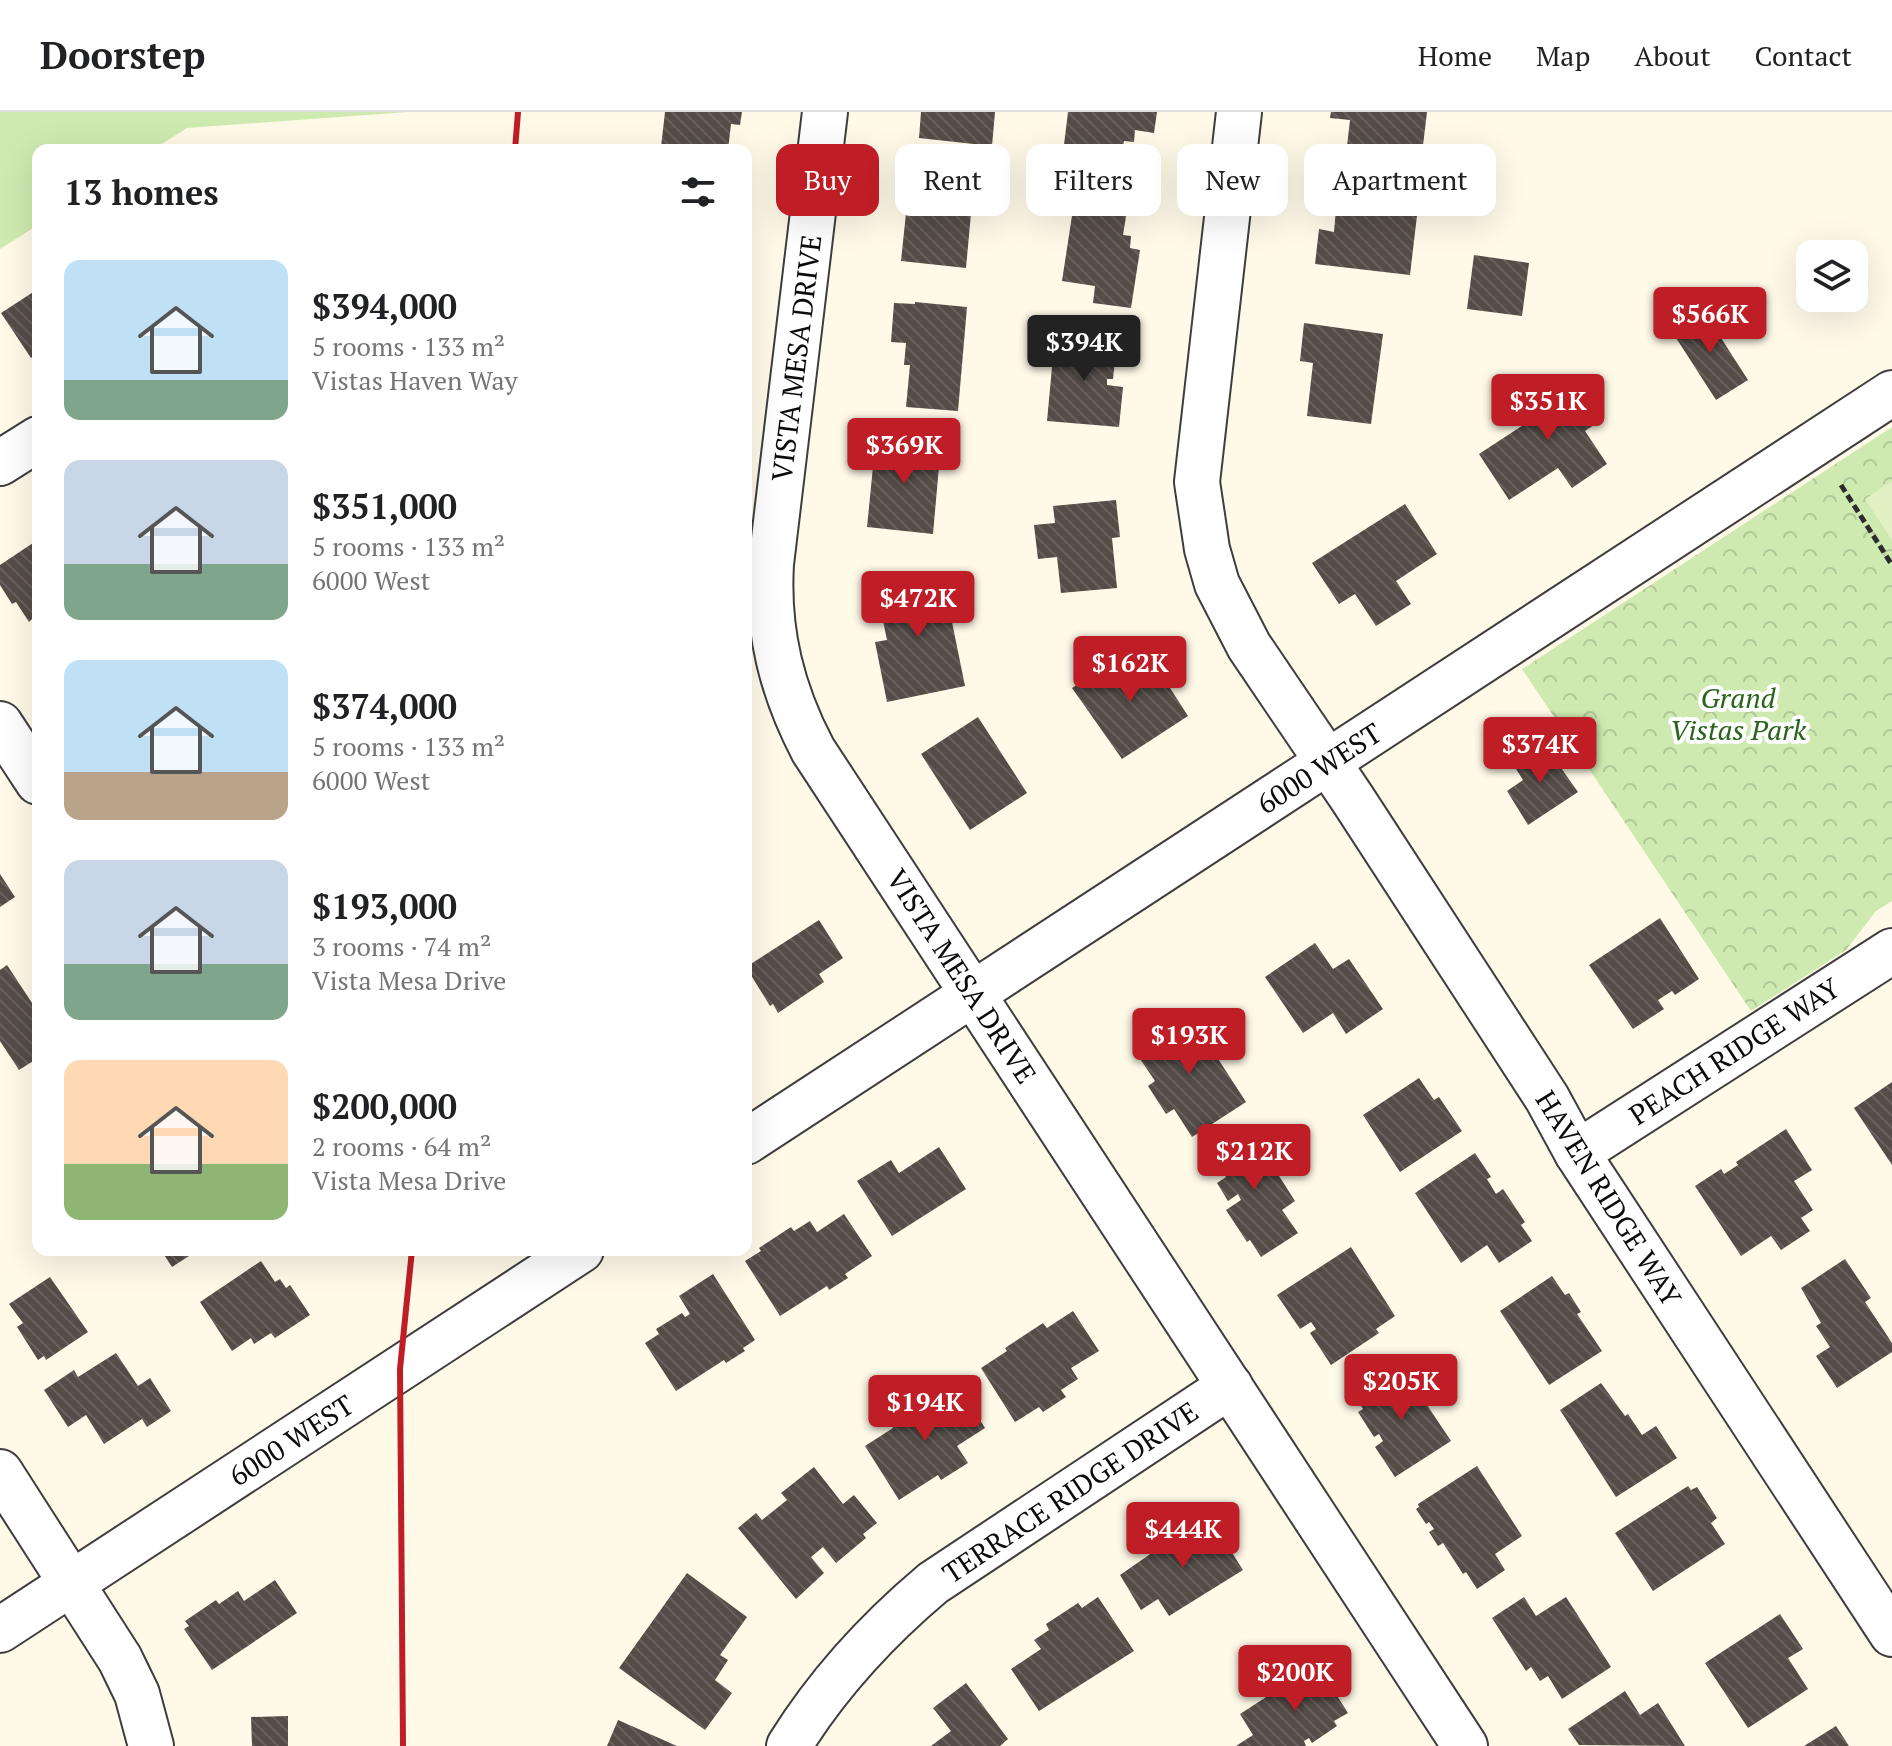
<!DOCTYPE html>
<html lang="en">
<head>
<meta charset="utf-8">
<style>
	:root { --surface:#fff; --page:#f2f2f2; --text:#202124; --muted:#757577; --line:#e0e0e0; --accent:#bf1e26 }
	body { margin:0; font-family:"PT Serif",serif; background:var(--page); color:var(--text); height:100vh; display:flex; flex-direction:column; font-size:30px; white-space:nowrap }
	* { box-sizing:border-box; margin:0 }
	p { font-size:26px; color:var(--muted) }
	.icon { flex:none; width:44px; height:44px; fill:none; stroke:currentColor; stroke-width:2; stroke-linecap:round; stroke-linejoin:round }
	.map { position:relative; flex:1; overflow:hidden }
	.details { position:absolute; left:32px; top:32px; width:720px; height:1112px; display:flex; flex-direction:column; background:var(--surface); border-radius:16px; box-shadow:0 8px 32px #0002 }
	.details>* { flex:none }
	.hud { position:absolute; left:776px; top:32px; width:760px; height:72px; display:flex; gap:16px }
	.controls { position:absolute; left:1796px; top:128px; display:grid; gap:16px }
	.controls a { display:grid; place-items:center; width:72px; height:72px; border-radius:16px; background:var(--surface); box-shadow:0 8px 32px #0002; font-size:40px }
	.price { position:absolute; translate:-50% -68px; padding:0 18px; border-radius:8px; background:var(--accent); color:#fff; font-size:26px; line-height:52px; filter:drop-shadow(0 2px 4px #0008) }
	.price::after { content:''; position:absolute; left:50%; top:48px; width:24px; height:18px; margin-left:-12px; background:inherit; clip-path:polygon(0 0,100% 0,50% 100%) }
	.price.active { background:#222; color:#fff }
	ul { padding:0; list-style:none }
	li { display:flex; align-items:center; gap:24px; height:200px; padding:0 32px }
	li span { display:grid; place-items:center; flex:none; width:224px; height:160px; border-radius:16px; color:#555 }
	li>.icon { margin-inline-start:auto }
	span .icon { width:96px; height:96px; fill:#fffc; stroke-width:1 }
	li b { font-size:34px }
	h2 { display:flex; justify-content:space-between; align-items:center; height:96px; padding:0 32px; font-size:34px }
	.chip { padding:0 28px; border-radius:16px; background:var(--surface); box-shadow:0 8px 32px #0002; font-size:28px; line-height:72px }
	.chip.active { background:var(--accent); color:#fff }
	header { display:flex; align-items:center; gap:48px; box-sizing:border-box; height:112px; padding:0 40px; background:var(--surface); border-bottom:2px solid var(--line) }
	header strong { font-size:38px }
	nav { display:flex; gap:44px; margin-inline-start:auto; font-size:28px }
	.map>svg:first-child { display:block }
	.grass { fill:#cfeab1 }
	.park { fill:url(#park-crowns) }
	.pitch { fill:#e1f1c3 }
	.building { fill:url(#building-back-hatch) }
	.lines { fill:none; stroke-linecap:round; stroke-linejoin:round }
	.minor-casing { stroke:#3e3e3e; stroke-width:48 }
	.path { stroke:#2d2d2d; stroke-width:5; stroke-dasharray:8 4; stroke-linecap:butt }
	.minor { stroke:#fff; stroke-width:44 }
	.rail { stroke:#bf1e26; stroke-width:6 }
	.labels { text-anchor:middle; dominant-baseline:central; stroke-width:8; stroke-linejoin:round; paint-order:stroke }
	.street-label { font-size:28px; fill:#0b0b0b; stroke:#fff }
	.park-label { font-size:28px; font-style:italic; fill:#29641a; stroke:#fff }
</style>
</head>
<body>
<header>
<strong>Doorstep</strong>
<nav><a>Home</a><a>Map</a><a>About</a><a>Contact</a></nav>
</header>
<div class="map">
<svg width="1892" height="1634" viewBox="0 0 1892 1634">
	<defs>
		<pattern id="park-crowns" width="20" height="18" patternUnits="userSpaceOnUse" patternTransform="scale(2)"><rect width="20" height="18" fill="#cfeab1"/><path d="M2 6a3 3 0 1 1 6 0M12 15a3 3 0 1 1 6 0" fill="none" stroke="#b0c797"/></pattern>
		<pattern id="building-back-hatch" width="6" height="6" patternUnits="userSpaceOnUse" patternTransform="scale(2)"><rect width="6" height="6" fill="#544c47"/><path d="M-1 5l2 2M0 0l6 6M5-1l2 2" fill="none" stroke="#68615d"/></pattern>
	</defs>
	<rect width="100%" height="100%" fill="#fffae8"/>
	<path class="grass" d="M0 0H408L187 16 152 38H38V113L0 137Z"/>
	<path class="park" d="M1892 315V789L1876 799 1846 838 1751 899 1522 557Z"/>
	<path class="pitch" d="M1892 369V428L1865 387Z"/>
	<g class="building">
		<path d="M665 0H742L740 13 731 12 728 38 661 35Z"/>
		<path d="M921 0H995L992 34 919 26Z"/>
		<path d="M1068 0H1157L1154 21 1135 18 1134 30 1124 29 1123 35H1127L1123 60H1119L1118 65 1061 57Z"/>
		<path d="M1331 0H1427L1421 50 1396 46 1395 59 1345 52 1350 8 1330 6Z"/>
		<path d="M910 63 974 69 966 156 901 149Z"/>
		<path d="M1075 84 1128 92 1123 123 1131 124 1130 136 1140 138 1131 196 1093 191 1095 174 1062 169Z"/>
		<path d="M1337 85 1418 95 1410 163 1315 152 1319 117 1334 120Z"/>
		<path d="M1474 143 1529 151 1522 204 1467 197Z"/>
		<path d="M38 177V241L31 246 1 201Z"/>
		<path d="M915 190 967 195 958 299 906 295 910 253H904L906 231 891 230 894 191 915 192Z"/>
		<path d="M1703 198 1748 268 1716 288 1671 218Z"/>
		<path d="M1304 211 1383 222 1371 312 1307 304 1313 251 1300 249Z"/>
		<path d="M1055 223 1117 229 1113 267H1107V273L1123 275 1119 315 1047 309Z"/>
		<path d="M1553 270 1561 283 1579 271 1603 307 1585 319 1607 352 1572 376 1558 356 1509 388 1479 342 1528 310 1517 294Z"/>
		<path d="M876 325 941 332 933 422 867 415Z"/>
		<path d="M1116 388 1120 425 1112 426 1117 476 1061 481 1057 445 1038 447 1034 413 1055 411 1053 394Z"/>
		<path d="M1405 392 1437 442 1396 469 1411 492 1376 514 1355 482 1339 492 1312 451Z"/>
		<path d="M33 431 38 438V516L32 507 29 510 16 490 12 492 0 473V453Z"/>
		<path d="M942 461 965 574 887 590 875 530 887 528 876 475Z"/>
		<path d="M1125 541 1138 561 1154 551 1188 604 1122 647 1072 576Z"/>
		<path d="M978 605 1027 681 970 718 921 642Z"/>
		<path d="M1544 632 1578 680 1528 713 1507 679 1523 668 1513 652Z"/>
		<path d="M0 762 15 785 0 795Z"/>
		<path d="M1660 806 1699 867 1675 883 1672 879 1658 888 1664 897 1633 917 1589 853Z"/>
		<path d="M819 808 843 846 819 862 824 870 778 901 773 892 770 894 746 855Z"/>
		<path d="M1315 831 1333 857 1349 847 1383 897 1346 922 1333 901 1303 921 1265 865Z"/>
		<path d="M7 853 38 900V946L19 958 0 929V858Z"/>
		<path d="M1189 902 1246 990 1192 1025 1174 997 1166 1002 1148 974 1155 969 1134 938Z"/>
		<path d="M1419 966 1434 988 1439 985 1462 1019 1400 1060 1363 1003Z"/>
		<path d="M1892 970V1053L1854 996Z"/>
		<path d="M1248 1015 1295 1089 1282 1098 1298 1121 1261 1145 1250 1128 1247 1130 1226 1098 1241 1088 1238 1082 1228 1089 1217 1071 1226 1065 1210 1039Z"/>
		<path d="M1786 1017 1812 1058 1794 1069 1813 1098 1801 1106 1810 1119 1781 1138 1771 1124 1741 1144 1695 1074 1721 1057 1724 1062 1738 1053 1736 1050Z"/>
		<path d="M939 1035 966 1077 892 1124 857 1069 891 1048 899 1061Z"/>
		<path d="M1475 1041 1491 1065 1487 1067 1496 1082 1503 1077 1525 1110 1521 1113 1532 1129 1499 1151 1487 1133 1461 1151 1415 1081Z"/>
		<path d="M844 1102 872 1144 845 1162 848 1166 829 1178 827 1174 780 1204 745 1149 761 1139 759 1136 791 1115 794 1119 810 1109 817 1120Z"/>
		<path d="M1351 1135 1395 1204 1376 1217 1379 1221 1331 1253 1310 1221 1316 1217 1311 1210 1300 1217 1277 1183Z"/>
		<path d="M161 1138H189L192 1142 172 1155Z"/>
		<path d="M1845 1147 1871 1186 1865 1190 1892 1231V1240L1837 1276 1816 1244 1830 1235 1816 1214 1821 1211 1801 1176Z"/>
		<path d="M261 1149 275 1170 280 1167 286 1176 290 1173 310 1203 275 1226 271 1221 254 1232 251 1226 232 1239 200 1190Z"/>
		<path d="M713 1162 755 1228 743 1236 745 1239 726 1251 724 1248 676 1279 645 1231 659 1222 656 1217 682 1201 685 1205 690 1202 679 1184Z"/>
		<path d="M1552 1164 1565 1183 1569 1181 1581 1200 1577 1202 1602 1239 1549 1273 1500 1199Z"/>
		<path d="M50 1165 88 1220 46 1248 44 1244 38 1248 17 1215 23 1211 9 1192Z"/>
		<path d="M1073 1199 1099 1239 1071 1256 1078 1267 1061 1278 1066 1285 1043 1300 1039 1295 1015 1310 981 1256 1007 1239 1005 1236 1043 1211 1047 1216Z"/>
		<path d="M116 1241 138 1274 150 1266 171 1299 147 1315 142 1307 104 1332 86 1303 68 1315 44 1278 74 1258 78 1265Z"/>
		<path d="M1401 1254 1451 1329 1395 1365 1375 1335 1383 1329 1379 1322 1374 1325 1358 1300 1363 1297 1355 1284Z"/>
		<path d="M1601 1271 1625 1304 1628 1302 1642 1323 1656 1314 1677 1346 1616 1385 1560 1298Z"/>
		<path d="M959 1275 985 1316 957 1334 968 1351 941 1368 938 1363 899 1388 865 1334 893 1316 890 1310 928 1287 932 1293Z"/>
		<path d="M1477 1354 1522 1424 1495 1442 1505 1458 1477 1477 1466 1460 1463 1462 1443 1431 1438 1434 1429 1420 1434 1417 1429 1410 1426 1412 1416 1397 1419 1395 1418 1392Z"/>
		<path d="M814 1355 843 1392 854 1383 877 1411 863 1422 866 1426 836 1451 823 1435 811 1445 824 1461 796 1487 738 1416 756 1401 762 1408 787 1388 781 1381Z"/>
		<path d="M1688 1374 1691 1378 1697 1375 1717 1406 1711 1411 1725 1432 1653 1479 1615 1421Z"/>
		<path d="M1210 1406 1243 1458 1169 1504 1158 1487 1141 1498 1120 1463 1172 1427 1174 1429Z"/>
		<path d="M687 1461 747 1505 720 1543 728 1548 715 1568 732 1581 705 1618 619 1556Z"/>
		<path d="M275 1468 297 1501 212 1558 184 1517 189 1514 185 1509 216 1488 219 1492 238 1479 244 1489Z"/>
		<path d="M1098 1485 1134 1539 1039 1599 1011 1557 1041 1537 1034 1528 1049 1518 1046 1512 1078 1491 1082 1496Z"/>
		<path d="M1524 1485 1536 1504 1566 1485 1611 1555 1562 1587 1548 1564 1540 1569 1531 1555 1526 1559 1492 1506Z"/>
		<path d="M1780 1502 1803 1537 1788 1546 1808 1577 1748 1616 1705 1551Z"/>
		<path d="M1317 1552 1348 1601 1334 1609 1337 1614 1312 1631 1309 1626 1304 1629 1306 1634H1236L1253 1623 1240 1602Z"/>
		<path d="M966 1571 1008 1627 1000 1634H931L951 1619 933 1596Z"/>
		<path d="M1625 1579 1640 1603 1658 1591 1685 1634 1579 1633 1568 1617Z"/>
		<path d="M288 1604V1634H252L251 1605Z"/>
		<path d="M618 1608 677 1634H607Z"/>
		<path d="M1836 1614 1849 1634H1804Z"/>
	</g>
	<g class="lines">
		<defs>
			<g id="minor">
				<path d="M825 0 771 452C767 520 782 579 813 638L1465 1634"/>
				<path d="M1239 0 1197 370 1207 437 1217 472 1249 534 1352 686 1547 986 1577 1041 1892 1522"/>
				<path d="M0 351 38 327"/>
				<path d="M0 612 38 670"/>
				<path d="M746 1030 1892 281"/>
				<path d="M1577 1041 1892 839"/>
				<path d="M0 1360 120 1547 137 1582 151 1634"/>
				<path d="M0 1518 581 1138"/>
				<path d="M789 1634C828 1571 876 1519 933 1471L1230 1274"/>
			</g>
		</defs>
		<use href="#minor" class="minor-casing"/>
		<path class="path" d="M1841 373 1892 453"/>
		<use href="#minor" class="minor"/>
		<g class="rail">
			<path d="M515 38 518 0"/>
			<path d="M403 1634 400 1257 412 1138"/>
		</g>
	</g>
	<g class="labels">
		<g class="street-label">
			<text transform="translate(796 246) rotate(-83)">VISTA MESA DRIVE</text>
			<text transform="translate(1319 656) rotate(-33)">6000 WEST</text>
			<text transform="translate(962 864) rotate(57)">VISTA MESA DRIVE</text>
			<text transform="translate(1734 939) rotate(-33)">PEACH RIDGE WAY</text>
			<text transform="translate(1609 1086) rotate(58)">HAVEN RIDGE WAY</text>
			<text transform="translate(291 1328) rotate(-33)">6000 WEST</text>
			<text transform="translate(1070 1380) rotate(-34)">TERRACE RIDGE DRIVE</text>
		</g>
		<g class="park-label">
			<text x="1738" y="585">Grand<tspan x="1738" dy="32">Vistas Park</tspan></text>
		</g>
	</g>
</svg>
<div class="controls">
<a><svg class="icon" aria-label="layers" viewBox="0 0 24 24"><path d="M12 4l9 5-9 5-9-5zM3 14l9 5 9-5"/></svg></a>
</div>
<b class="price" style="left:1710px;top:243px">$566K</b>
<b class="price active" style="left:1084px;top:271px">$394K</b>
<b class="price" style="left:1548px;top:330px">$351K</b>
<b class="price" style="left:904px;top:374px">$369K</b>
<b class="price" style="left:918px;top:527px">$472K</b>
<b class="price" style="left:1130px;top:592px">$162K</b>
<b class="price" style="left:1540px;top:673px">$374K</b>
<b class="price" style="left:1189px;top:964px">$193K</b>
<b class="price" style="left:1254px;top:1080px">$212K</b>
<b class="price" style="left:1401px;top:1310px">$205K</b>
<b class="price" style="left:925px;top:1331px">$194K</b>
<b class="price" style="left:1183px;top:1458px">$444K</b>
<b class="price" style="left:1295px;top:1601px">$200K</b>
<div class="hud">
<a class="chip active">Buy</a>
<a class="chip">Rent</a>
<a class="chip">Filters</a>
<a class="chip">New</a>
<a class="chip">Apartment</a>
</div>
<section class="details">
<h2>13 homes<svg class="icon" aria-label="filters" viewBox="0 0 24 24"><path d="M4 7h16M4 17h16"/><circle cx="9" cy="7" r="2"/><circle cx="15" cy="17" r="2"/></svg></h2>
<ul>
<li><span style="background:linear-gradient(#bfe0f5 75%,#7fa58c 0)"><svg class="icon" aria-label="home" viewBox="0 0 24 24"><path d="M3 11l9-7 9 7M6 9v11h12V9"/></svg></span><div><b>$394,000</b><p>5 rooms · 133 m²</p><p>Vistas Haven Way</p></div></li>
<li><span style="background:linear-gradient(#c9d6e8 65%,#7fa58c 0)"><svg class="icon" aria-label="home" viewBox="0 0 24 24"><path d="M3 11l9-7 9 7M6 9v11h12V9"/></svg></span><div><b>$351,000</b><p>5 rooms · 133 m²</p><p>6000 West</p></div></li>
<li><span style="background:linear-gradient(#bfe0f5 70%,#b9a48a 0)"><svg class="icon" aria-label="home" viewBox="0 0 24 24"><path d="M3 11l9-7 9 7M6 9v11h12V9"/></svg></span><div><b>$374,000</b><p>5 rooms · 133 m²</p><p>6000 West</p></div></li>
<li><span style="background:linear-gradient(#c9d6e8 65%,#7fa58c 0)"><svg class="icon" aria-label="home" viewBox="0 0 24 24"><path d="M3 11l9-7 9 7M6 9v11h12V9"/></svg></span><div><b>$193,000</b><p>3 rooms · 74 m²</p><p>Vista Mesa Drive</p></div></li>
<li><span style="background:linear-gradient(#ffd9b3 65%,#8fb573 0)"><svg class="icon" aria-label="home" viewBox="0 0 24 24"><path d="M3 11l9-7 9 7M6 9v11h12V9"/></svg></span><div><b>$200,000</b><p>2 rooms · 64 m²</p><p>Vista Mesa Drive</p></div></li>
</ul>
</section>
</div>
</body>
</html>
